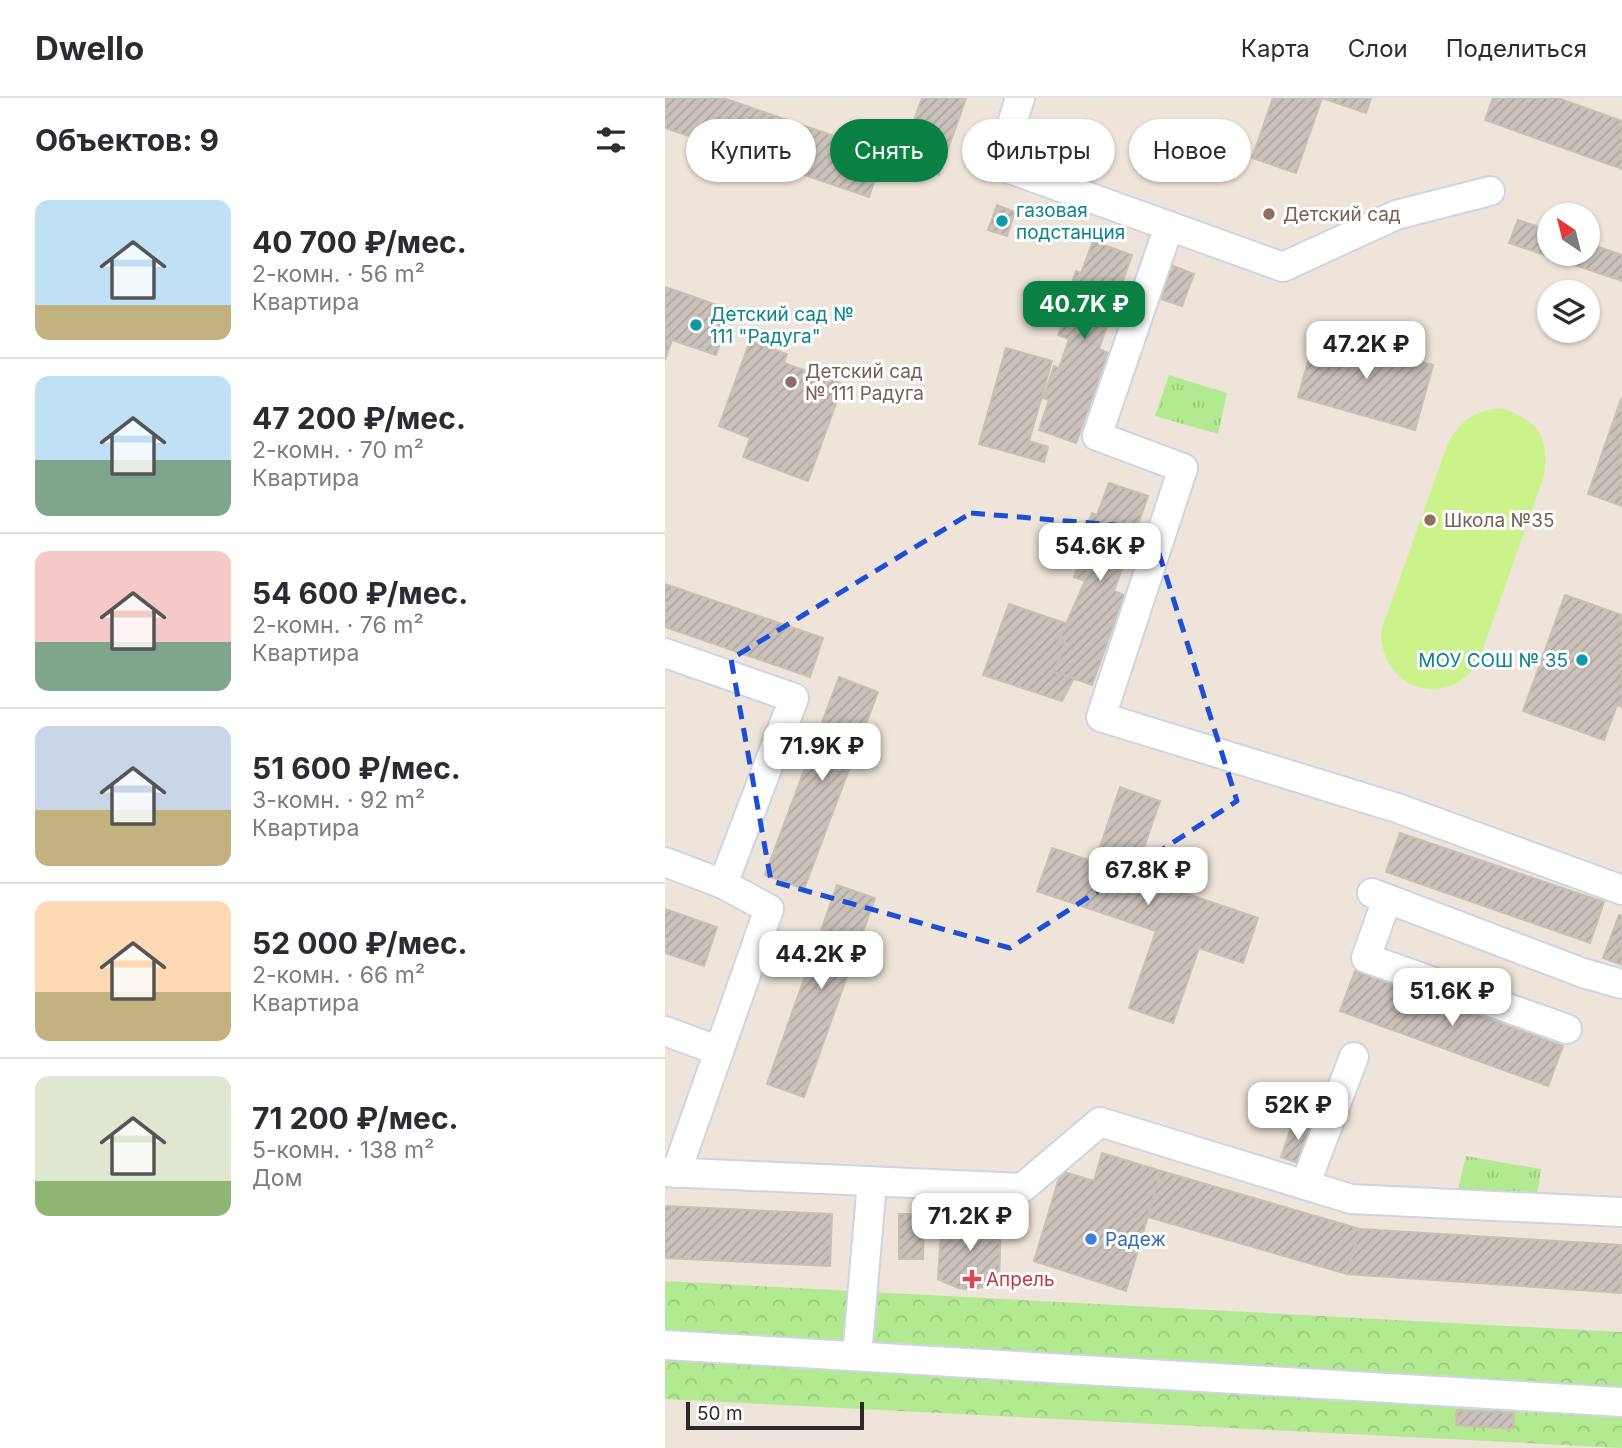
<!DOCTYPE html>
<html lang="ru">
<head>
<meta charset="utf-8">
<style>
	:root { --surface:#fff; --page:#f2f2f3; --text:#2b2b33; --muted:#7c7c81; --line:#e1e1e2; --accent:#0b8043 }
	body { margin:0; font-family:Inter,sans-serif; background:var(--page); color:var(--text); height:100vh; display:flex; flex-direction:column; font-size:26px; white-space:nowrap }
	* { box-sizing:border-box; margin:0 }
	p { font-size:23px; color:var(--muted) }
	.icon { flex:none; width:38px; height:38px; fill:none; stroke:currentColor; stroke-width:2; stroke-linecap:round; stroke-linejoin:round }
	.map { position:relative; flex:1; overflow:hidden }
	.drawer { display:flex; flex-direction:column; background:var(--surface); width:665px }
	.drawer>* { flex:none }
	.hud { position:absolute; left:21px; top:21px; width:665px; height:63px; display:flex; gap:14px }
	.needle { width:46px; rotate:325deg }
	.tools { position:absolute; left:872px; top:105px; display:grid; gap:14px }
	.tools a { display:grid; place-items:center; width:63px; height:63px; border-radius:50%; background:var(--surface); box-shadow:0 2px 5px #0004; font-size:35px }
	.scale { position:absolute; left:21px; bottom:18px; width:178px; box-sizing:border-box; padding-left:7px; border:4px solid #2a2a2a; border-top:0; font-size:19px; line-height:24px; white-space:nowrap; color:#2a2a2a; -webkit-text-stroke:5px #fff; paint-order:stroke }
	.price { position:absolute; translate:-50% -60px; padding:0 16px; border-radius:14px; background:#fff; color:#222; font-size:23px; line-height:46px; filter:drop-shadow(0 2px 4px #0008) }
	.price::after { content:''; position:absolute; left:50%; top:42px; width:21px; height:16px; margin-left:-10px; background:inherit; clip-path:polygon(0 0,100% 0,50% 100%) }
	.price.active { background:var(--accent); color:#fff }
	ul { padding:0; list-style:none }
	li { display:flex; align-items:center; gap:21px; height:175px; padding:0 35px }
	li+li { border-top:2px solid var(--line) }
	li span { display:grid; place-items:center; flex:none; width:196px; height:140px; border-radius:14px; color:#555 }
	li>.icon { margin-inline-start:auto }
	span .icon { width:84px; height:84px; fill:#fffc; stroke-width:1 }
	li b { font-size:30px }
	h2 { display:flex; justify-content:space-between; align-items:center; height:84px; padding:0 35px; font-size:30px }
	.tag { padding:0 24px; border-radius:32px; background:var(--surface); box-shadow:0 2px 5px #0004; font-size:24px; line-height:63px }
	.tag.active { background:var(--accent); color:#fff }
	header { display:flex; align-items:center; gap:42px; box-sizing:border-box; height:98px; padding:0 35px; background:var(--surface); border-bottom:2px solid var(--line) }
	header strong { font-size:33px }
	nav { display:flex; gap:38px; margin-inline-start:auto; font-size:24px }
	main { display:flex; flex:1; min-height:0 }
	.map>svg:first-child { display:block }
	.forest { fill:url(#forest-crowns) }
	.park { fill:url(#park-tufts) }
	.pitch { fill:#ccf38b }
	.building { fill:url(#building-hatch); stroke:#c9c0b4; stroke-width:2 }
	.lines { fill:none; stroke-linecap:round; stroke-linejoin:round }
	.minor-casing { stroke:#cfd4e4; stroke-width:32 }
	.minor { stroke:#fff; stroke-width:28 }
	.marked { fill:none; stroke:#1d4ed8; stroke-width:5; stroke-dasharray:14 9; stroke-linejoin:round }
	.education-dot { fill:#8d6e63; stroke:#fff; stroke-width:2.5 }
	.culture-dot { fill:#0f9aa8; stroke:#fff; stroke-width:2.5 }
	.shop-dot { fill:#3f7fe0; stroke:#fff; stroke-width:2.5 }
	.health-dot { fill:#e0444e; stroke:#fff; stroke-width:2.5 }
	.labels { text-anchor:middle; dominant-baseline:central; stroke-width:6; stroke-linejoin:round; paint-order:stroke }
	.culture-label { font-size:19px; fill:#0d838f; stroke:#fff; text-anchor:start }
	.education-label { font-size:19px; fill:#785e54; stroke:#fff; text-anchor:start }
	.shop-label { font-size:19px; fill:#366cbe; stroke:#fff; text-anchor:start }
	.health-label { font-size:19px; fill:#be3a42; stroke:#fff; text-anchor:start }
</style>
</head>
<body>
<header>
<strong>Dwello</strong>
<nav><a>Карта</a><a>Слои</a><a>Поделиться</a></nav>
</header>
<main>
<section class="drawer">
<h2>Объектов: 9<svg class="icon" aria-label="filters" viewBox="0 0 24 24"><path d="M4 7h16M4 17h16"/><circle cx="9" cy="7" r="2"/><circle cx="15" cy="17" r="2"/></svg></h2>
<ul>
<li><span style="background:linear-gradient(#bfe0f5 75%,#c2b280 0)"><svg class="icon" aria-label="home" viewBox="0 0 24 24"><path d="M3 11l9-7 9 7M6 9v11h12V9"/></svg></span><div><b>40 700 ₽/мес.</b><p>2-комн. · 56 m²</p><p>Квартира</p></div></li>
<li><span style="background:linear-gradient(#bfe0f5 60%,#7fa58c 0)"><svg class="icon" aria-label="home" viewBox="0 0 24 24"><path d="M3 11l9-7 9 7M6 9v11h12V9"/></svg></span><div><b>47 200 ₽/мес.</b><p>2-комн. · 70 m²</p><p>Квартира</p></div></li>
<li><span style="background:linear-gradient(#f6c9c9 65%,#7fa58c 0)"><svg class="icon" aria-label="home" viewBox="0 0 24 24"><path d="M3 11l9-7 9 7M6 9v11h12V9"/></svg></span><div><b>54 600 ₽/мес.</b><p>2-комн. · 76 m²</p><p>Квартира</p></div></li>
<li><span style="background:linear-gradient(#c9d6e8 60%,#c2b280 0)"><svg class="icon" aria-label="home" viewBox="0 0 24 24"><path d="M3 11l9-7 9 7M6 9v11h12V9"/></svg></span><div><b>51 600 ₽/мес.</b><p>3-комн. · 92 m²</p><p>Квартира</p></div></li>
<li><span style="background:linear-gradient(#ffd9b3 65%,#c2b280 0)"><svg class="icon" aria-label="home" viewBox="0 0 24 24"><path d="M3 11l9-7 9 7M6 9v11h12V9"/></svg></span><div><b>52 000 ₽/мес.</b><p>2-комн. · 66 m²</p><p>Квартира</p></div></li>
<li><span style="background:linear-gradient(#dfe7d0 75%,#8fb573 0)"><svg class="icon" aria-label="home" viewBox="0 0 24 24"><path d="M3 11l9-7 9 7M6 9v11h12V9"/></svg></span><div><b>71 200 ₽/мес.</b><p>5-комн. · 138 m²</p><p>Дом</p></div></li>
</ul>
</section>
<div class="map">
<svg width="957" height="1350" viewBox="0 0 957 1350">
	<defs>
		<pattern id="forest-crowns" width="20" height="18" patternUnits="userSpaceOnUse" patternTransform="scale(1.75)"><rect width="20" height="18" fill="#b3ea91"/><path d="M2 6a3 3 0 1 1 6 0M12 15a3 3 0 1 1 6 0" fill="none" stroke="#9ac97d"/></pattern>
		<pattern id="park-tufts" width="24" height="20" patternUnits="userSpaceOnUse" patternTransform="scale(1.75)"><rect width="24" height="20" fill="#b3ea91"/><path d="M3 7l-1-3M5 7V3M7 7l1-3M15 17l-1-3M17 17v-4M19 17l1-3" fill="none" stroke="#9ac97d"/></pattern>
		<pattern id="building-hatch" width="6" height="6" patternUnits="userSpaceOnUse" patternTransform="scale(1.75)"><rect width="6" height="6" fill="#c9c1ba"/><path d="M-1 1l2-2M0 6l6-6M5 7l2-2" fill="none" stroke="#ada6a0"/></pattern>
	</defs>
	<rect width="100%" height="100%" fill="#eee4da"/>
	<path class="forest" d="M0 1183 957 1234V1350L0 1301Z"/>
	<g class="park">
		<path d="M504 277 562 295 553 336 490 318Z"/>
		<path d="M801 1058 876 1071 871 1103 792 1096Z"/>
	</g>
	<path class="pitch" d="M836 310C874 323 884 338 879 378L814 562C784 614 715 592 716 533L783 345C796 322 810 313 836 310Z"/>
	<g class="building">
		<path d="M0 0H58L219 55 204 99 0 30Z"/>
		<path d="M257 0H301L274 77 234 63Z"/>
		<path d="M608 0H657L631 75 587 60Z"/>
		<path d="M657 0H706L701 15Z"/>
		<path d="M828 0H893L957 23V71L820 22Z"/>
		<path d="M332 107 350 114 342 138 323 132Z"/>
		<path d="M853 122 884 132V156H922V145L957 157V183L844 145Z"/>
		<path d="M428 143 467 157 434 251 443 255 411 345 374 332 384 302 378 300 389 268 394 270 404 241 393 237 405 206 400 205 411 173 416 175Z"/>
		<path d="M506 167 529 176 517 208 496 201Z"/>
		<path d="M0 189 67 212 51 257 7 242 0 262Z"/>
		<path d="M651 235 768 267 750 332 633 299Z"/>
		<path d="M85 243 122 256 119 265 178 286 143 383 78 359 85 340 54 328Z"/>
		<path d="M341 250 387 263 364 343 383 349 379 364 314 346Z"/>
		<path d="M956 301 957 302V408L923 396Z"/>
		<path d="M444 385 483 398 449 493 459 497 427 587 389 574 400 544 394 542 420 483 409 479 420 448 416 446 427 415 432 417Z"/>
		<path d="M0 486 158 540 145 579 0 529Z"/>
		<path d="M900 497 957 517V609L952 607 939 642 858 613Z"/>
		<path d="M344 506 400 525 394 542 400 544 389 574 409 580 397 603 318 577Z"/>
		<path d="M174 579 213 594 139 791 100 777Z"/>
		<path d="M455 689 495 703 469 778 593 820 578 865 534 850 508 925 464 910 491 833 372 793 387 750 430 764Z"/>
		<path d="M735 735 939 804 925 845 721 774Z"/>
		<path d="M172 787 210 800 139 999 102 986Z"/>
		<path d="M0 811 52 829 39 868 0 855Z"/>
		<path d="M954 817 957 818V867L938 860Z"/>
		<path d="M690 873 898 948 883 988 675 913Z"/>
		<path d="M629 1021 651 1029 637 1066 616 1059Z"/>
		<path d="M437 1055 496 1073 461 1193 369 1163 396 1073 429 1083Z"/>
		<path d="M496 1073 695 1131 682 1176 483 1119Z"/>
		<path d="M0 1108 167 1116 165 1168 0 1160Z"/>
		<path d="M234 1116H259L258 1161H234Z"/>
		<path d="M277 1120 336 1124 334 1184 307 1192 293 1190 273 1181Z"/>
		<path d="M695 1131 957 1147V1195L682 1176Z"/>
		<path d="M792 1312 849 1315 848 1331 791 1327Z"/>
	</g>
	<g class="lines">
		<defs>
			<g id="minor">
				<path d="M355 0 334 67 504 128 432 338 518 370 436 619 732 710 957 792"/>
				<path d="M504 128 618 169 731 117 825 93"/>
				<path d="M0 555 129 600 58 786"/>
				<path d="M0 764 58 786 104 811 54 953"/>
				<path d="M707 795 918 875 957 886"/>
				<path d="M722 801 701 860 902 931"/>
				<path d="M0 933 54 953 11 1075"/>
				<path d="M0 1074 357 1090 435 1024 686 1101 957 1114"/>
				<path d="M640 1087 689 959"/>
				<path d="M0 1247 957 1304"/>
				<path d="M192 1258 207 1084"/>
			</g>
		</defs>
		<use href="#minor" class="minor-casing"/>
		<use href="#minor" class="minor"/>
	</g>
	<path class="marked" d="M306 415 486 430 572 703 345 850 106 783 66 561Z"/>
	<g class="education-dot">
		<circle cx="604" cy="116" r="7"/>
		<circle cx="126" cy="284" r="7"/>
		<circle cx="765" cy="422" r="7"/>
	</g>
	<g class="culture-dot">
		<circle cx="337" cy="123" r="7"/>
		<circle cx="31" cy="227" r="7"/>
		<circle cx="917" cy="562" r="7"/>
	</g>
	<circle class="shop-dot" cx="426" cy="1141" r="7"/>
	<path class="health-dot" d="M303.5 1170.5h7v7h7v7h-7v7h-7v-7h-7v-7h7z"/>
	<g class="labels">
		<g class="culture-label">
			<text x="351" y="112">газовая<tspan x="351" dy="22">подстанция</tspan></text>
			<text x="45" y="216">Детский сад №<tspan x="45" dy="22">111 "Радуга"</tspan></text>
			<text x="903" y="562" text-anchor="end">МОУ СОШ № 35</text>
		</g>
		<g class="education-label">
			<text x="618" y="116">Детский сад</text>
			<text x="140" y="273">Детский сад<tspan x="140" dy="22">№ 111 Радуга</tspan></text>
			<text x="779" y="422">Школа №35</text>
		</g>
		<g class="shop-label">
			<text x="440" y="1141">Радеж</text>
		</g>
		<g class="health-label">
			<text x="321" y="1181">Апрель</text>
		</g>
	</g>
</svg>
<div class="tools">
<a><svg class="needle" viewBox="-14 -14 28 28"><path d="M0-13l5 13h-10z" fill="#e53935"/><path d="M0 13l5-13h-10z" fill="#7c7c81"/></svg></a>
<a><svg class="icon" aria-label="layers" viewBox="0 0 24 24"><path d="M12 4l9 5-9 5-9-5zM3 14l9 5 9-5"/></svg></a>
</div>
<div class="scale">50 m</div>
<b class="price active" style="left:419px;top:243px">40.7K ₽</b>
<b class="price" style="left:701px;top:283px">47.2K ₽</b>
<b class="price" style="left:435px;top:485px">54.6K ₽</b>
<b class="price" style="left:157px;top:685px">71.9K ₽</b>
<b class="price" style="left:483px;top:809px">67.8K ₽</b>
<b class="price" style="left:156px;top:893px">44.2K ₽</b>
<b class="price" style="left:787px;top:930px">51.6K ₽</b>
<b class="price" style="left:633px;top:1044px">52K ₽</b>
<b class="price" style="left:305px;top:1155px">71.2K ₽</b>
<div class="hud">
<a class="tag">Купить</a>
<a class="tag active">Снять</a>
<a class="tag">Фильтры</a>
<a class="tag">Новое</a>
</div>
</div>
</main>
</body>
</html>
